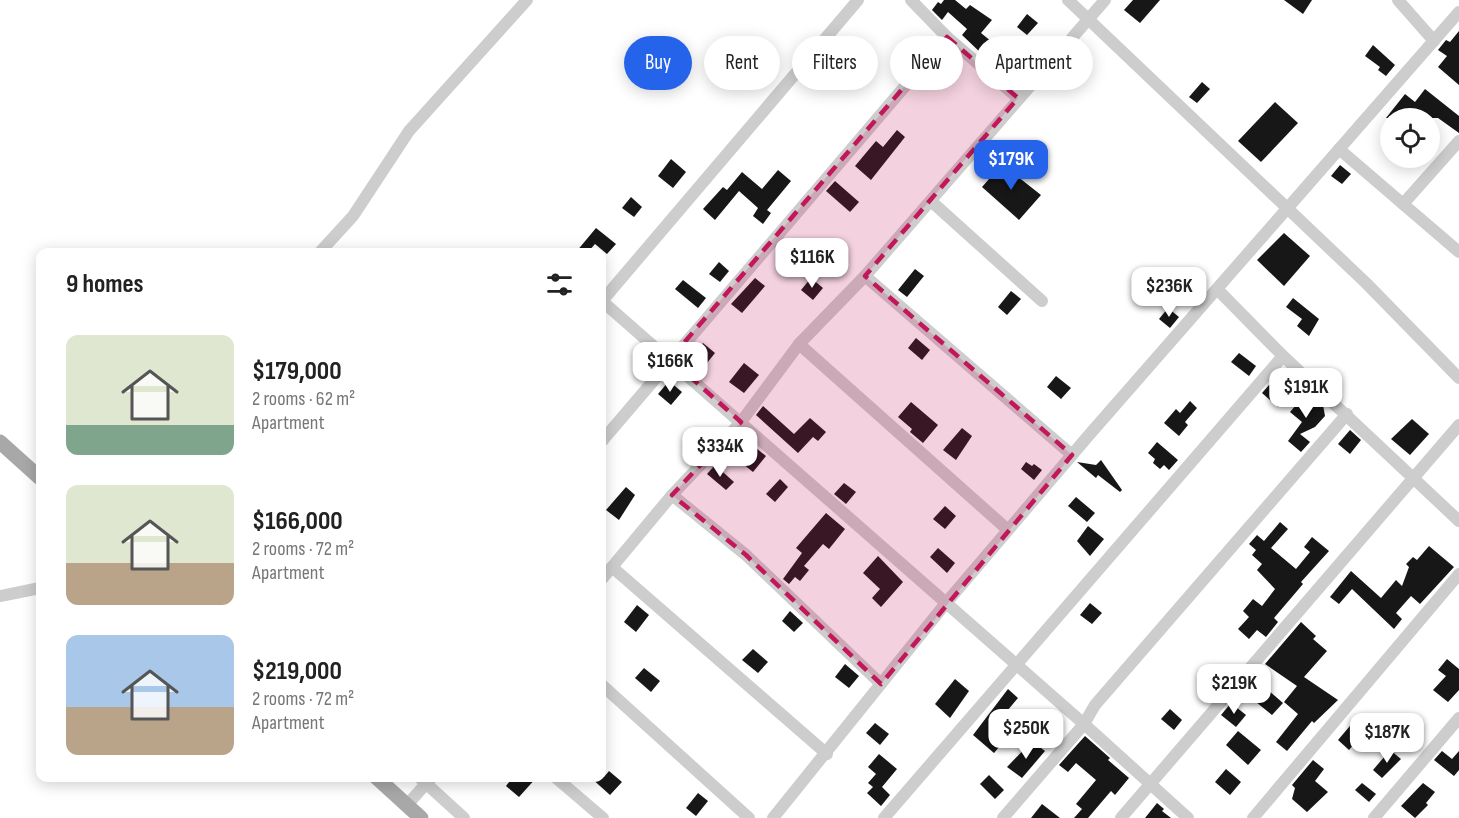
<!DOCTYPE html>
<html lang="en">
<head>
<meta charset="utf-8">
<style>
	:root { --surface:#fff; --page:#f6f6f6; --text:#222; --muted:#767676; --accent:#2563eb }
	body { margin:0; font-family:"Sofia Sans Condensed",sans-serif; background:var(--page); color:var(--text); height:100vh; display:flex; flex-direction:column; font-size:22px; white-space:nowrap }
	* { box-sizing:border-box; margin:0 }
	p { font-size:20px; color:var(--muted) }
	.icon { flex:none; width:33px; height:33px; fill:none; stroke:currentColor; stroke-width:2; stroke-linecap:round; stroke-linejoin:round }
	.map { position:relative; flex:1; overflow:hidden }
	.panel { position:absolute; left:36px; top:248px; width:570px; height:534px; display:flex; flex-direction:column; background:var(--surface); border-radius:12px; box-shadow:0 3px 15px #0003 }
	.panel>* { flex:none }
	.top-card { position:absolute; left:624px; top:36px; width:570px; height:54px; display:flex; gap:12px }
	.controls { position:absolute; left:1380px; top:108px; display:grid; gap:12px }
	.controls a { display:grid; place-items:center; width:60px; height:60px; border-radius:50%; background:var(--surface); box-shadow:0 3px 15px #0003; font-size:30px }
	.price { position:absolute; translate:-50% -51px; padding:0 14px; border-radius:12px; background:#fff; color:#222; font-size:20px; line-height:39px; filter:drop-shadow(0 2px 3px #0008) }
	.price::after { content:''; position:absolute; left:50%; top:36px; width:18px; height:14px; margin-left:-9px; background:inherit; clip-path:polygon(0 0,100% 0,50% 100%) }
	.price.active { background:var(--accent); color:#fff }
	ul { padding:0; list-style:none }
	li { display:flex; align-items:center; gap:18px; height:150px; padding:0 30px }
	li span { display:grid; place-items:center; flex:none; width:168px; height:120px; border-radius:12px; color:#555 }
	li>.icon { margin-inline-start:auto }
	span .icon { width:72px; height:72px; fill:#fffc; stroke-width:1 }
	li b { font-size:26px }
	h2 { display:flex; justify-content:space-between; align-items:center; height:72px; padding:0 30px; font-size:26px }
	.pill { padding:0 21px; border-radius:27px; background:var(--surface); box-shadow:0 3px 15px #0003; font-size:21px; line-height:54px }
	.pill.active { background:var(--accent); color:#fff }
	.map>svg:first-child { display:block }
	.building { fill:#171717 }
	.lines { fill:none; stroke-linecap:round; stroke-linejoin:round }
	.minor { stroke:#cdcdcd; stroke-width:12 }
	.major { stroke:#a8a8a8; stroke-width:15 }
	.marked { fill:#c2185b; fill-opacity:0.2; stroke:#c2185b; stroke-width:4.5; stroke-dasharray:12 8; stroke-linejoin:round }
</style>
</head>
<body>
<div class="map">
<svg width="1459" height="818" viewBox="0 0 1459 818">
	<rect width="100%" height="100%" fill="#fff"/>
	<g class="building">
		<path d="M944 0H955L966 9 970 5 992 20 981 33 992 42 982 54 962 35 967 29 948 12 942 20 932 10 938 2 941 4Z"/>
		<path d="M1133 0H1160L1140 23 1124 10Z"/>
		<path d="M1284 0H1312L1303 14Z"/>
		<path d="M1027 14 1038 23 1027 35 1017 27Z"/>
		<path d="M1459 31V85L1438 67 1447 56 1438 50 1446 40 1450 42Z"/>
		<path d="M838 36 851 46 843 57 829 47Z"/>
		<path d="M1373 45 1395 65 1386 76 1378 70 1380 67 1365 56Z"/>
		<path d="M948 52 957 60 943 77 933 68Z"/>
		<path d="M1202 82 1210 89 1197 103 1189 97Z"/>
		<path d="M1425 89 1459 116V133L1438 118H1386L1405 94 1415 102Z"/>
		<path d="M1275 102 1298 123 1261 162 1238 141Z"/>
		<path d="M897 130 905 137 871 180 855 166 876 141 883 147Z"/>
		<path d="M671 159 686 172 673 188 658 176Z"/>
		<path d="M1005 161 1015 169 1012 172 1041 195 1019 220 982 187Z"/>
		<path d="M1340 165 1351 174 1342 184 1331 176Z"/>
		<path d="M778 170 791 181 767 210 771 213 763 224 753 216 758 208 739 191 715 220 703 209 723 187 727 190 742 172 762 189Z"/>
		<path d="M835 181 859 202 850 212 826 191Z"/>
		<path d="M631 197 642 207 634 217 622 208Z"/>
		<path d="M596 228 616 244 607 254 595 244 588 252H576Z"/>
		<path d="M1284 233 1310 256 1284 286 1257 260Z"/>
		<path d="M719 262 729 271 720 282 709 274Z"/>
		<path d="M915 269 924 276 907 297 898 290Z"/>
		<path d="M755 278 765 286 742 313 731 304Z"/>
		<path d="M811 278 823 288 813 300 801 290Z"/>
		<path d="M683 280 706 298 698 308 675 289Z"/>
		<path d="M1011 291 1021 299 1007 315 998 307Z"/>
		<path d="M1293 298 1319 319 1309 336 1297 326 1302 319 1286 307Z"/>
		<path d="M1168 308 1179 317 1170 328 1159 319Z"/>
		<path d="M916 338 930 350 922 360 908 348Z"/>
		<path d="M703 343 715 353 699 373 686 363Z"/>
		<path d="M1239 353 1256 366 1249 376 1231 362Z"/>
		<path d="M744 363 759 375 744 393 729 382Z"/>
		<path d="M1056 376 1071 388 1061 399 1047 387Z"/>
		<path d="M669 381 682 392 671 405 658 394Z"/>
		<path d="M1269 385 1285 399 1278 407 1262 393Z"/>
		<path d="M1308 391 1323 405 1325 416 1315 427 1300 434 1310 442 1301 452 1288 441 1302 422 1290 412Z"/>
		<path d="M1190 401 1197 408 1185 422 1188 425 1179 436 1164 423 1176 409 1180 413Z"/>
		<path d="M911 402 938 425 923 443 910 432 912 429 898 417Z"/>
		<path d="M763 406 794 434 810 418 826 432 818 441 813 437 798 453 756 415Z"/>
		<path d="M1412 419 1429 434 1410 455 1391 439Z"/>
		<path d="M962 428 972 436 956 460 943 450Z"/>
		<path d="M1350 430 1361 440 1350 454 1338 444Z"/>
		<path d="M740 435 766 456 753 472 738 460 741 456 730 446Z"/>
		<path d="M1157 442 1178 460 1169 470 1164 465 1160 469 1153 463 1155 459 1148 453Z"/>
		<path d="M1101 460 1122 490 1120 492 1098 475 1096 478 1077 462 1096 465Z"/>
		<path d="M1026 462 1032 466 1034 464 1042 470 1034 480 1021 469Z"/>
		<path d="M715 465 734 482 726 490 707 474Z"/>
		<path d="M780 479 788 487 775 502 766 494Z"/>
		<path d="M844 483 856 492 846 504 834 494Z"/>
		<path d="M626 487 635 495 619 520 606 510Z"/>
		<path d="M1076 497 1095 513 1087 522 1068 506Z"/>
		<path d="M945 506 956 516 945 529 933 519Z"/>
		<path d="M826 513 845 529 829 549 823 544 804 566 809 570 800 581 795 577 789 584 783 579 802 553 796 548Z"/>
		<path d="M1280 522 1288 529 1271 548 1296 569 1310 552 1304 547 1312 537 1329 551 1301 582 1303 584 1274 618 1278 622 1266 637 1257 630 1249 639 1238 629 1249 617 1243 611 1253 599 1262 606 1275 589 1257 570 1262 564 1252 555 1256 550 1249 544 1257 535 1264 541Z"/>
		<path d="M1088 526 1104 539 1090 556 1077 541Z"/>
		<path d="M1429 546 1454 567 1420 604 1411 596 1396 613 1402 619 1394 629 1352 589 1339 604 1330 597 1351 571 1381 598 1396 580 1402 586 1409 567 1406 564 1413 557 1417 560Z"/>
		<path d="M938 548 955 563 947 573 930 557Z"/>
		<path d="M878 556 903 582 881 607 872 598 880 589 863 573Z"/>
		<path d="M1090 603 1102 613 1092 624 1080 615Z"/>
		<path d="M637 605 649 615 636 632 624 622Z"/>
		<path d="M790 611 803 623 794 632 782 621Z"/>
		<path d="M1301 622 1316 636 1313 639 1327 651 1304 677 1338 700 1314 723 1312 721 1287 751 1276 742 1298 714 1284 702 1297 686 1265 664Z"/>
		<path d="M753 649 768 662 758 673 742 660Z"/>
		<path d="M1447 659 1459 669V690L1448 702 1433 690 1446 676 1438 670Z"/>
		<path d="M845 664 859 676 849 688 835 677Z"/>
		<path d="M644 668 660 681 651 692 635 678Z"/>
		<path d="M955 679 969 691 950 718 935 704Z"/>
		<path d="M1008 689 1018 698 1001 718 1014 729 994 753 973 735Z"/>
		<path d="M1267 689 1283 703 1272 715 1256 702Z"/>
		<path d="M1231 703 1246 715 1236 727 1221 715Z"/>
		<path d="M1170 709 1182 720 1174 730 1161 719Z"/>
		<path d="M1355 720 1366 730 1349 750 1338 740Z"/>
		<path d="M875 723 889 734 880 745 866 733Z"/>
		<path d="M1238 731 1261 750 1248 765 1226 745Z"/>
		<path d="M1085 736 1110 758 1108 760 1129 778 1115 795 1111 791 1088 818H1074L1082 809 1076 804 1096 780 1076 763 1068 772 1059 765Z"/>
		<path d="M1032 741 1045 751 1022 778 1007 767Z"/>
		<path d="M1390 750 1401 759 1382 778 1373 770Z"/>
		<path d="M1442 751 1452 759 1459 751V770L1454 776 1434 760Z"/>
		<path d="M879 754 897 769 882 787 890 795 881 806 867 793 873 787 868 783 876 774 868 767Z"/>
		<path d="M1313 760 1324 769 1315 781 1328 792 1307 812 1292 799 1295 788 1292 785Z"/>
		<path d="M1226 769 1241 782 1230 795 1215 782Z"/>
		<path d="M609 771 622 782 610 795 590 777H604Z"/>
		<path d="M989 775 1004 790 995 799 980 784Z"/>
		<path d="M513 777H537L519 797 506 786Z"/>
		<path d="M1362 783 1376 794 1369 802 1355 790Z"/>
		<path d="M1423 783 1435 792 1426 803 1428 805 1415 818 1401 806Z"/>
		<path d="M698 793 708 801 696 816 686 808Z"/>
		<path d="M1157 803 1164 809 1162 811 1171 818H1145Z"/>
		<path d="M1042 804 1060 818H1031Z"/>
	</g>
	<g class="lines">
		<g class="minor">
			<path d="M911 0 947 37"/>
			<path d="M1068 0 1366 283 1459 378"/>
			<path d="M1398 0 1434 41"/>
			<path d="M1339 149 1403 204 1459 141"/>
			<path d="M932 202 1042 301"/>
			<path d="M1403 204 1459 252"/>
			<path d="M320 252 353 216 409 131 527 0"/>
			<path d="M865 276 1072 455"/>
			<path d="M1217 289 1283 356 1459 521"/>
			<path d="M602 301 1084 724 1003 818"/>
			<path d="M602 301 858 0"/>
			<path d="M799 344 1008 530"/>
			<path d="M602 441 947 37 1018 98"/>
			<path d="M672 495 746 555 881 684"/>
			<path d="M612 567 827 754"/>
			<path d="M602 579 672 495 741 422 799 344 865 276 1105 0"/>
			<path d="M0 596 40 588"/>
			<path d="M602 685 749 818"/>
			<path d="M419 777 464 818"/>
			<path d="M555 777 603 818"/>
			<path d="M407 805 432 777"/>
			<path d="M773 818 946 603 1089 435 1459 12"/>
			<path d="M884 818 1283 356"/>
			<path d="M1121 818 1459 425"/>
			<path d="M1188 818 1084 724 1095 705 1347 414"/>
			<path d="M1253 818 1459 574"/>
			<path d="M1374 818 1459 718"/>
		</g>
		<g class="major">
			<path d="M0 442 40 478"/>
			<path d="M376 777 421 818"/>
		</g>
	</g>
	<path class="marked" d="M947 37 1018 98 865 276 1072 455 881 684 746 555 672 495 741 422 670 359Z"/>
</svg>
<div class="controls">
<a><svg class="icon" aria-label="locate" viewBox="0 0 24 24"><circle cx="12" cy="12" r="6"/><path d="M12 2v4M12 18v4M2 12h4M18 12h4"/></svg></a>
</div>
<b class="price active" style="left:1011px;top:191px">$179K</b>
<b class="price" style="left:812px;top:289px">$116K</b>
<b class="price" style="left:1169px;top:318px">$236K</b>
<b class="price" style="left:670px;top:393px">$166K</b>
<b class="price" style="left:1306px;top:419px">$191K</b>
<b class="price" style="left:720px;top:478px">$334K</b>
<b class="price" style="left:1234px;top:715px">$219K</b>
<b class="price" style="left:1026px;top:760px">$250K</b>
<b class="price" style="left:1387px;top:764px">$187K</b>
<div class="top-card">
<a class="pill active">Buy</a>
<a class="pill">Rent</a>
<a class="pill">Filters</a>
<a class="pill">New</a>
<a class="pill">Apartment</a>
</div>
<section class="panel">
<h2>9 homes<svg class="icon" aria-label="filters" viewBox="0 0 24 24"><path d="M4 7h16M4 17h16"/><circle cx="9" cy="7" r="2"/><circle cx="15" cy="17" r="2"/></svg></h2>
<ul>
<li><span style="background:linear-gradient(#dfe7d0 75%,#7fa58c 0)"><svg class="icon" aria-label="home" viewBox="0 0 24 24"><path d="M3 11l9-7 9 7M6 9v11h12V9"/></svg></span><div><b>$179,000</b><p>2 rooms · 62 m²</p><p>Apartment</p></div></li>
<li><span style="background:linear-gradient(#dfe7d0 65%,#b9a48a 0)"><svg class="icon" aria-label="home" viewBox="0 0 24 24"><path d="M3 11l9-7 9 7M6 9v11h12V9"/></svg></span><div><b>$166,000</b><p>2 rooms · 72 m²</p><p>Apartment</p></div></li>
<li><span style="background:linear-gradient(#a9c7e8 60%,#b9a48a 0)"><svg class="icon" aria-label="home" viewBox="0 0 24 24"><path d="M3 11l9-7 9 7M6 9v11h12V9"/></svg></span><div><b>$219,000</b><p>2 rooms · 72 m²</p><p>Apartment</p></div></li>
</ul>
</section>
</div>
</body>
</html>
